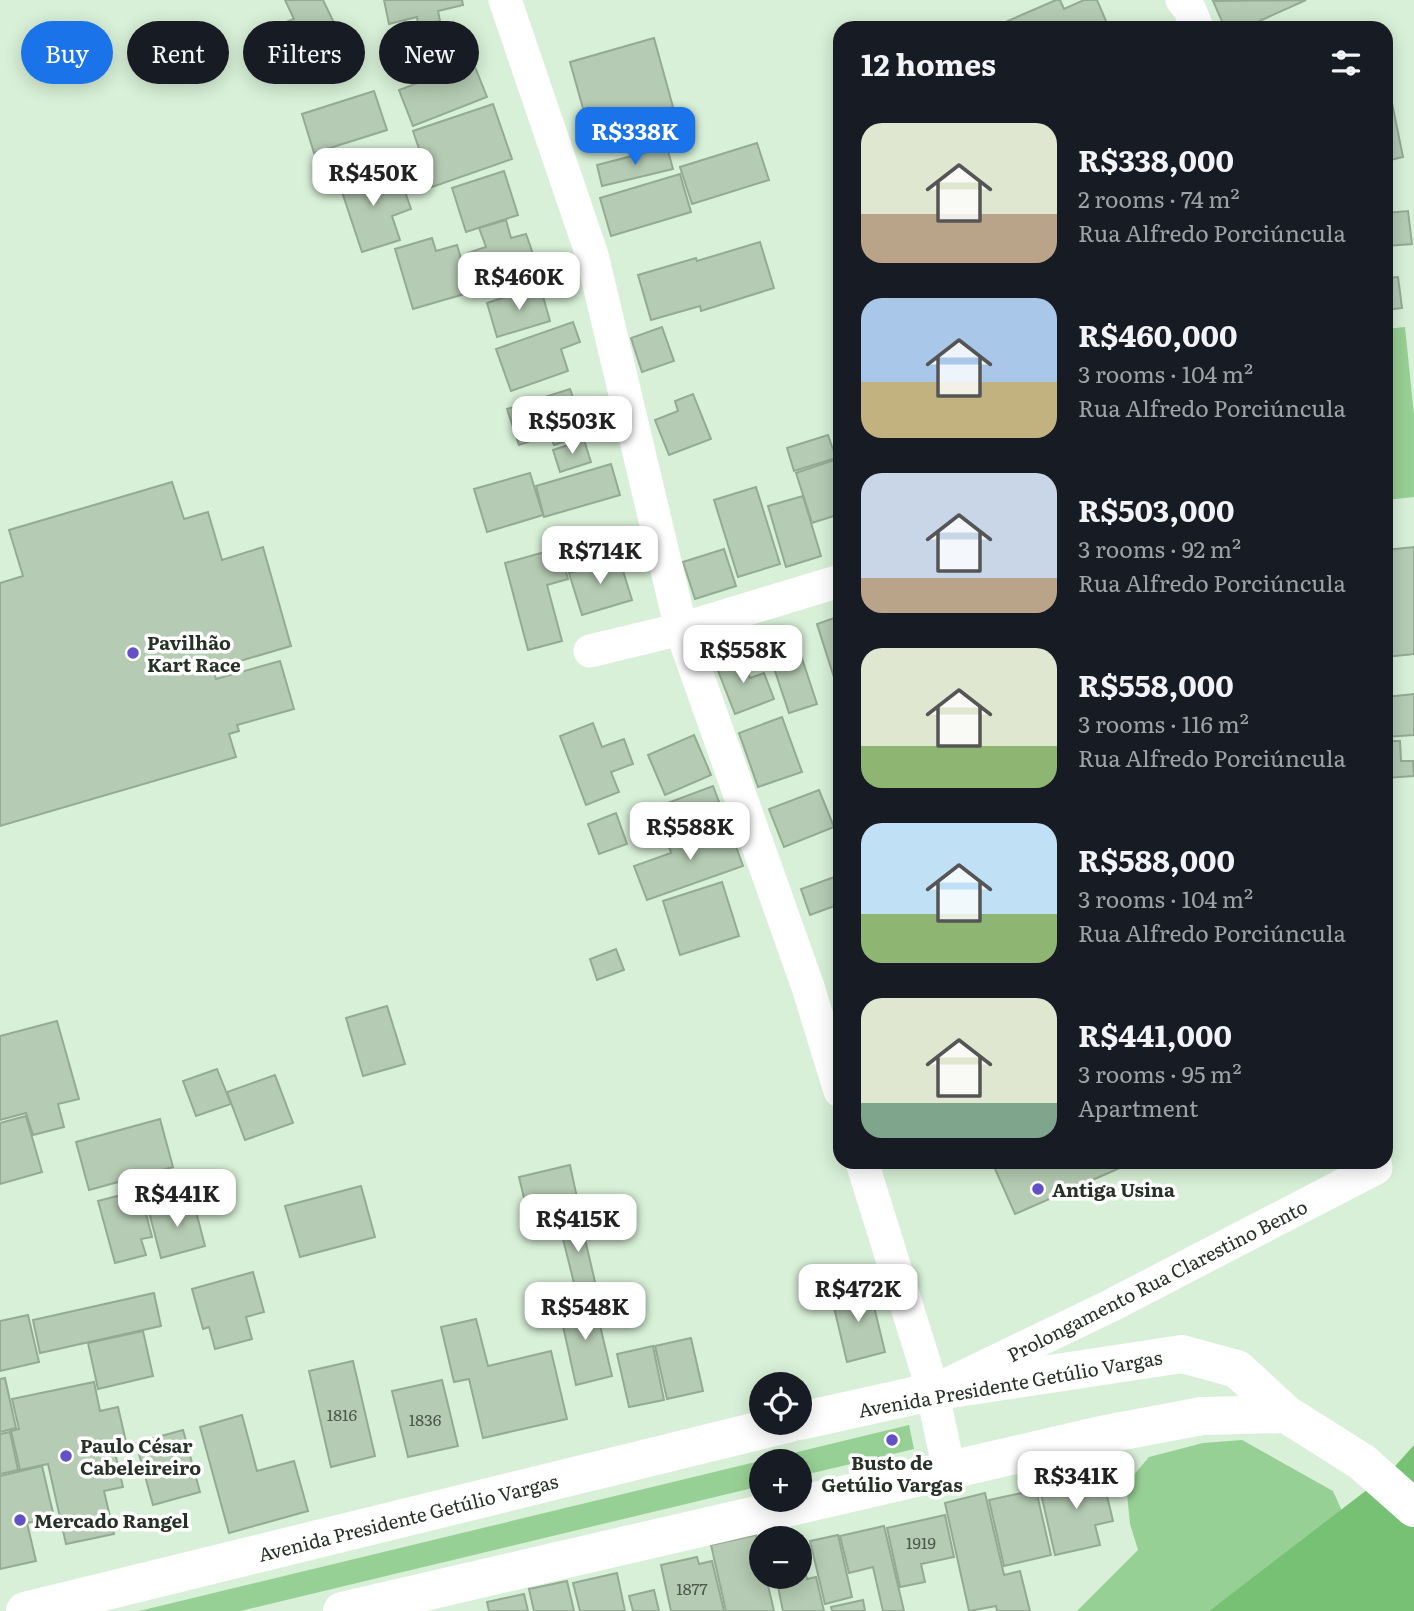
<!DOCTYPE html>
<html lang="en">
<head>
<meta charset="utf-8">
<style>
	:root { --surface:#171b24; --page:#20242c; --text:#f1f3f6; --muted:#9ea1a6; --accent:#1a73e8 }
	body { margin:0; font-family:Literata,serif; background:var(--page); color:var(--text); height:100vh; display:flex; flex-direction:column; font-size:26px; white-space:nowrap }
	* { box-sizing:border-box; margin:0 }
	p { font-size:23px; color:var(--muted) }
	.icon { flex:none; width:38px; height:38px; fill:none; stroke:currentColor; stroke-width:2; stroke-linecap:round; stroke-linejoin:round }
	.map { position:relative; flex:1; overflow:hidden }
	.panel { position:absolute; left:833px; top:21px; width:560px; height:1148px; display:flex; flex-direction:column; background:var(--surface); border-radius:21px; box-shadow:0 4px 18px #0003 }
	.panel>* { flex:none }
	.banner { position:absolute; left:21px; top:21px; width:665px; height:63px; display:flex; gap:14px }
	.buttons { position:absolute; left:749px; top:1372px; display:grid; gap:14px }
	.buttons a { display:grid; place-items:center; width:63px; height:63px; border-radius:50%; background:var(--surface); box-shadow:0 4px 18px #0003; font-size:35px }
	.price { position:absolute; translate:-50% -60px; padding:0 16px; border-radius:14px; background:#fff; color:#222; font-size:23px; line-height:46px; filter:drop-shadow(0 2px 4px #0008) }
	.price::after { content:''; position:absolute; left:50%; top:42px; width:21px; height:16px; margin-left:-10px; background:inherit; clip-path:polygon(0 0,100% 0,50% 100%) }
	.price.current { background:var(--accent); color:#fff }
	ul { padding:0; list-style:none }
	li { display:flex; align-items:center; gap:21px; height:175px; padding:0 28px }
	li span { display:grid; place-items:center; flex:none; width:196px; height:140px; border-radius:21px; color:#555 }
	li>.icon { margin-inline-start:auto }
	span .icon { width:84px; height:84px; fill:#fffc; stroke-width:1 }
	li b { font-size:30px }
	h2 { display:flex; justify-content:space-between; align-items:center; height:84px; padding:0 28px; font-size:30px }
	.tag { padding:0 24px; border-radius:32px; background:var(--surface); box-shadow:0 4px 18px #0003; font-size:24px; line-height:63px }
	.tag.current { background:var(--accent); color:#fff }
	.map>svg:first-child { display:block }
	.green { fill:#97d094 }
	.water { fill:#77c175 }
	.building { fill:#b5cbb3; stroke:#95aa93; stroke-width:2 }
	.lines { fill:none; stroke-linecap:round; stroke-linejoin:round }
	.minor { stroke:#fff; stroke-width:33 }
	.secondary { stroke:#fff; stroke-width:38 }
	.poi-dot { fill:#6351ca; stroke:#fff; stroke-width:2.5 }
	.labels { text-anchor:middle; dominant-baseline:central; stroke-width:7; stroke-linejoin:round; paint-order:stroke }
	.number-label { font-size:16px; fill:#4b584b }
	.poi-label { font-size:19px; font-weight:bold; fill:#283128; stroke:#fff; text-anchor:start }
	.street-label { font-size:19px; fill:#283128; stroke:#fff }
</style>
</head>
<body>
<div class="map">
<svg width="1414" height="1611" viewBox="0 0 1414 1611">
	<rect width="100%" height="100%" fill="#d8f0d7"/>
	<g class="green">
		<path d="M1405 327 1414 415V497L1386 500V329Z"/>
		<path d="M909 1425 914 1449 800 1476V1461H761V1486L240 1611H139Z"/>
		<path d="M1242 1440 1333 1491 1342 1511 1209 1611H1077L1138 1550 1130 1524 1126 1484 1149 1457 1203 1443Z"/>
	</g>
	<path class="water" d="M1414 1445V1611H1209L1389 1473Z"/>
	<g class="building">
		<path d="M285 0H323L337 29 316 38 309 24 302 27 305 34 286 42 278 25 294 19Z"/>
		<path d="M384 0H462L463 5 438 11 440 21 418 26 417 17 389 24Z"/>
		<path d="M1056 0H1060L1064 9 1084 0H1097L1109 28H1003L1001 24Z"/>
		<path d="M1306 0 1244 28H1225L1213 1Z"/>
		<path d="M654 38 673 107 589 130 570 62Z"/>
		<path d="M473 62 487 97 413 126 399 90Z"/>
		<path d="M374 91 387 130 314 153 302 114Z"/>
		<path d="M1392 103 1403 157 1386 161V104Z"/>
		<path d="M493 104 512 159 432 187 413 131Z"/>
		<path d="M757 143 769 180 692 204 680 167Z"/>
		<path d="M667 147 673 169 602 186 597 165Z"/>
		<path d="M376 167 383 190 402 183 411 209 392 216 400 240 362 252 338 180Z"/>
		<path d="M504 171 518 215 466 232 452 188Z"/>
		<path d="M680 174 691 212 611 236 600 198Z"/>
		<path d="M1408 211 1412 244 1386 246V213Z"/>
		<path d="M506 220 511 238 526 234 538 268 479 287 468 253 486 247 479 228Z"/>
		<path d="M432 238 436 251 457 245 471 292 413 309 395 249Z"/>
		<path d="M760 242 774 288 701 311 700 306 651 320 638 275 696 258 697 261Z"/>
		<path d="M1398 277 1402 308 1386 310V278Z"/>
		<path d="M540 286 550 321 497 337 487 303Z"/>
		<path d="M573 322 580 342 561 349 568 371 511 391 496 349Z"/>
		<path d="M662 327 674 361 642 372 631 338Z"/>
		<path d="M570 389 586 434 554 445 550 434 519 445 507 409Z"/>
		<path d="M693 394 711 439 669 455 655 420 678 411 675 401Z"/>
		<path d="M828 435 836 458 794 471 787 448Z"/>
		<path d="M584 440 591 462 560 472 553 450Z"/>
		<path d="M837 459 840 470V514L812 523 796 473Z"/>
		<path d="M611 464 620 495 544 517 536 486Z"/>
		<path d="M530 473 543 515 487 532 474 489Z"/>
		<path d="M172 482 184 519 208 512 222 560 263 547 291 646 213 669 216 679 280 661 294 709 237 725 239 731 229 734 236 757 0 826V583L23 576 9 530Z"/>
		<path d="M756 487 780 564 738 577 714 500Z"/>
		<path d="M803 496 821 556 786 567 768 506Z"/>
		<path d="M1414 547V654L1386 657V550Z"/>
		<path d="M559 548 568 579 547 585 562 641 528 650 505 563Z"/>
		<path d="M724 549 736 586 695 599 683 562Z"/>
		<path d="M619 558 632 600 582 615 569 573Z"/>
		<path d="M840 616V689L838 690 817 624Z"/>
		<path d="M795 637 817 704 789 713 767 647Z"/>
		<path d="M740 653 750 678 764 673 774 699 735 714 715 663Z"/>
		<path d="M1414 694V735L1386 737V697Z"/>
		<path d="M782 717 802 772 758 787 739 733Z"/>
		<path d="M593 723 602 747 624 739 633 764 611 772 619 792 586 805 560 736Z"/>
		<path d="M694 735 711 775 665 795 648 755Z"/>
		<path d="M1386 741H1400L1401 761H1413L1414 776 1386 778Z"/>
		<path d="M713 786 724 815 657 840 646 811Z"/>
		<path d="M819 790 834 827 784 847 769 809Z"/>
		<path d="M616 813 627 844 599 854 588 824Z"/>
		<path d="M727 822 743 866 647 900 634 866 671 853 668 844Z"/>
		<path d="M840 875V904L810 915 801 889Z"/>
		<path d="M722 882 739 936 680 955 663 901Z"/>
		<path d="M616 949 624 970 597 980 590 959Z"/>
		<path d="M387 1006 405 1064 363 1076 346 1018Z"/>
		<path d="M57 1021 79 1099 58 1104 64 1127 33 1135 26 1113 0 1120V1036Z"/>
		<path d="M217 1069 231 1104 196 1116 183 1081Z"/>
		<path d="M275 1075 293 1123 245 1140 227 1092Z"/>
		<path d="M26 1116 42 1172 0 1184V1123Z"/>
		<path d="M160 1119 173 1167 89 1190 76 1142Z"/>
		<path d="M992 1162H1131V1163L1015 1214Z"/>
		<path d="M570 1165 579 1207 529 1219 519 1177Z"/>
		<path d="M361 1186 375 1237 300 1257 285 1206Z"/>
		<path d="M129 1193 133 1209 144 1206 152 1237 141 1239 146 1255 115 1263 98 1201Z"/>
		<path d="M193 1200 205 1246 161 1258 149 1212Z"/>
		<path d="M580 1218 596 1286 576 1291 559 1223Z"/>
		<path d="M253 1272 264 1312 246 1317 252 1339 215 1349 209 1327 203 1329 192 1289Z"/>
		<path d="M869 1286 885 1352 847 1362 831 1295Z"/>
		<path d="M154 1293 161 1326 40 1353 33 1320Z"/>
		<path d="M594 1300 612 1376 576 1385 559 1308Z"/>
		<path d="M28 1315 39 1362 0 1371V1321Z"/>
		<path d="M476 1319 488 1366 551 1351 567 1419 483 1438 469 1379 454 1382 441 1327Z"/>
		<path d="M143 1331 153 1376 98 1389 88 1343Z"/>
		<path d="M691 1338 703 1391 667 1399 655 1346Z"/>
		<path d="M653 1346 664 1400 629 1407 617 1354Z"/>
		<path d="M353 1361 375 1456 331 1467 309 1371Z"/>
		<path d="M5 1378 16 1428 0 1432V1379Z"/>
		<path d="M442 1380 458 1446 408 1457 392 1391Z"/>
		<path d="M94 1382 100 1411 118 1407 127 1446 114 1449 123 1487 104 1491 114 1534 66 1544 48 1464 20 1470 11 1431 19 1429 12 1399Z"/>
		<path d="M242 1415 257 1471 294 1461 308 1511 229 1533 200 1427Z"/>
		<path d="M183 1430 200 1492 153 1505 136 1443Z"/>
		<path d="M10 1432 18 1470 0 1474V1434Z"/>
		<path d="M42 1466 54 1517 27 1523 36 1561 0 1569V1476Z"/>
		<path d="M1101 1471 1113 1521 1095 1525 1100 1545 1055 1555 1039 1485Z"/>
		<path d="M1036 1490 1051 1555 1004 1566 989 1500Z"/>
		<path d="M985 1493 1004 1575 1020 1571 1030 1611H997L996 1606 969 1611 945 1503Z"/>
		<path d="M945 1515 954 1557 921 1564 925 1582 900 1587 887 1528Z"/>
		<path d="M884 1526 904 1611H883L873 1567 849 1573 840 1536Z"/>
		<path d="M756 1535 761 1556V1577H766L774 1611H726L711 1545Z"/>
		<path d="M838 1535 852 1597 825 1604 810 1541Z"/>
		<path d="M800 1551 807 1579 816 1577 824 1611H783L776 1577H800Z"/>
		<path d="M697 1557 699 1564 712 1561 724 1611H671L661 1565Z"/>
		<path d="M617 1573 625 1611H580L573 1583Z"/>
		<path d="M567 1581 574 1611H534L529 1589Z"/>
		<path d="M654 1590 659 1611H633L629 1596Z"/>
		<path d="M524 1594 528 1611H489L487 1602Z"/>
		<path d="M863 1600 865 1611H832L831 1607Z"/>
	</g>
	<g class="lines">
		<g class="minor">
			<path d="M505 0 592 255 681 629 808 987 840 1091"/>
			<path d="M1182 0 1190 10 1197 28"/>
			<path d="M590 651 681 629 840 581"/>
			<path d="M862 1162 930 1381 949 1470"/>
			<path d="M952 1382 1110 1306 1376 1168 1375 1162"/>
		</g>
		<g class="secondary">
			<path d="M800 1421 931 1392 1182 1354 1237 1369 1286 1414 1362 1462 1414 1508"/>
			<path d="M25 1611 790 1423"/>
			<path d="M342 1611 1101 1435 1202 1416 1286 1414"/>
		</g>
	</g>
	<g class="poi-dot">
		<circle cx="133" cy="653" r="7"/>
		<circle cx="1038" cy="1189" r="7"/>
		<circle cx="892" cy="1440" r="7"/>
		<circle cx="66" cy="1456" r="7"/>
		<circle cx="20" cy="1520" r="7"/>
	</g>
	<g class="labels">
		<g class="number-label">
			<text x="342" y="1414">1816</text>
			<text x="425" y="1419">1836</text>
			<text x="921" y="1542">1919</text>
			<text x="692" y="1588">1877</text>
		</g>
		<g class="poi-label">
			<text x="147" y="642">Pavilhão<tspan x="147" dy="22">Kart Race</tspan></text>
			<text x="1052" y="1189">Antiga Usina</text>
			<text x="80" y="1445">Paulo César<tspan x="80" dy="22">Cabeleireiro</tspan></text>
			<text x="892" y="1462" text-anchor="middle">Busto de<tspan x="892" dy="22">Getúlio Vargas</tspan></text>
			<text x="34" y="1520">Mercado Rangel</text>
		</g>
		<g class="street-label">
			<text transform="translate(1157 1280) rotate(-27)">Prolongamento Rua Clarestino Bento</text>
			<text transform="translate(1010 1383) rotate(-10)">Avenida Presidente Getúlio Vargas</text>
			<text transform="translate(408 1517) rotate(-14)">Avenida Presidente Getúlio Vargas</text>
		</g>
	</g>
</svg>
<div class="buttons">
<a><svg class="icon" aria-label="locate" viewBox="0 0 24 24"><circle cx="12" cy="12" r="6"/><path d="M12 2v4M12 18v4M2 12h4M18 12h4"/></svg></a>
<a>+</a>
<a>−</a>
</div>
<b class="price current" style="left:635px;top:167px">R$338K</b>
<b class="price" style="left:373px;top:208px">R$450K</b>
<b class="price" style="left:519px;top:312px">R$460K</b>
<b class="price" style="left:572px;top:456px">R$503K</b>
<b class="price" style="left:600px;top:586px">R$714K</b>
<b class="price" style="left:743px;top:685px">R$558K</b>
<b class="price" style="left:690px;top:862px">R$588K</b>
<b class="price" style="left:177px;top:1229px">R$441K</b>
<b class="price" style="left:578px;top:1254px">R$415K</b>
<b class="price" style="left:858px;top:1324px">R$472K</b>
<b class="price" style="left:585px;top:1342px">R$548K</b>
<b class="price" style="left:1076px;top:1511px">R$341K</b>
<div class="banner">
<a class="tag current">Buy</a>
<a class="tag">Rent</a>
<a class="tag">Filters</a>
<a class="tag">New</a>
</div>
<section class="panel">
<h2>12 homes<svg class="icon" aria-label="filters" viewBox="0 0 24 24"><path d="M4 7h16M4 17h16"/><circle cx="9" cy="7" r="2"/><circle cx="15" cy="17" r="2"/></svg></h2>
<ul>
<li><span style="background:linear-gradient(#dfe7d0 65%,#b9a48a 0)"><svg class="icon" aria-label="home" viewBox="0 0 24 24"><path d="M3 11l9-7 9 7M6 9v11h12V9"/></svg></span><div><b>R$338,000</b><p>2 rooms · 74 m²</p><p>Rua Alfredo Porciúncula</p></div></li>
<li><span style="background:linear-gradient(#a9c7e8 60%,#c2b280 0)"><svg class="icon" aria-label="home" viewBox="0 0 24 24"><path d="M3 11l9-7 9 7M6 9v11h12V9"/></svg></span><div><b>R$460,000</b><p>3 rooms · 104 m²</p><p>Rua Alfredo Porciúncula</p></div></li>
<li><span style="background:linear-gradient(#c9d6e8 75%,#b9a48a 0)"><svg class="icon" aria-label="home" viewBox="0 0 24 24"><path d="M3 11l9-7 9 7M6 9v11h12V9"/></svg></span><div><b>R$503,000</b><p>3 rooms · 92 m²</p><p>Rua Alfredo Porciúncula</p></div></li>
<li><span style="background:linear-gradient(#dfe7d0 70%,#8fb573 0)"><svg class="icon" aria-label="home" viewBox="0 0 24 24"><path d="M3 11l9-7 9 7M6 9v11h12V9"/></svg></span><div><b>R$558,000</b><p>3 rooms · 116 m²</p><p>Rua Alfredo Porciúncula</p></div></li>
<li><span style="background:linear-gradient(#bfe0f5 65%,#8fb573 0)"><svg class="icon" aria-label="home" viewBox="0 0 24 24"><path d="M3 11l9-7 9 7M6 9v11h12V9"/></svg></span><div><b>R$588,000</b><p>3 rooms · 104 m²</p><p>Rua Alfredo Porciúncula</p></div></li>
<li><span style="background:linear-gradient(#dfe7d0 75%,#7fa58c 0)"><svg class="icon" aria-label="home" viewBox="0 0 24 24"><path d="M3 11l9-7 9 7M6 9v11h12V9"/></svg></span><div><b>R$441,000</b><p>3 rooms · 95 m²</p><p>Apartment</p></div></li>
</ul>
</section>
</div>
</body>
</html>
